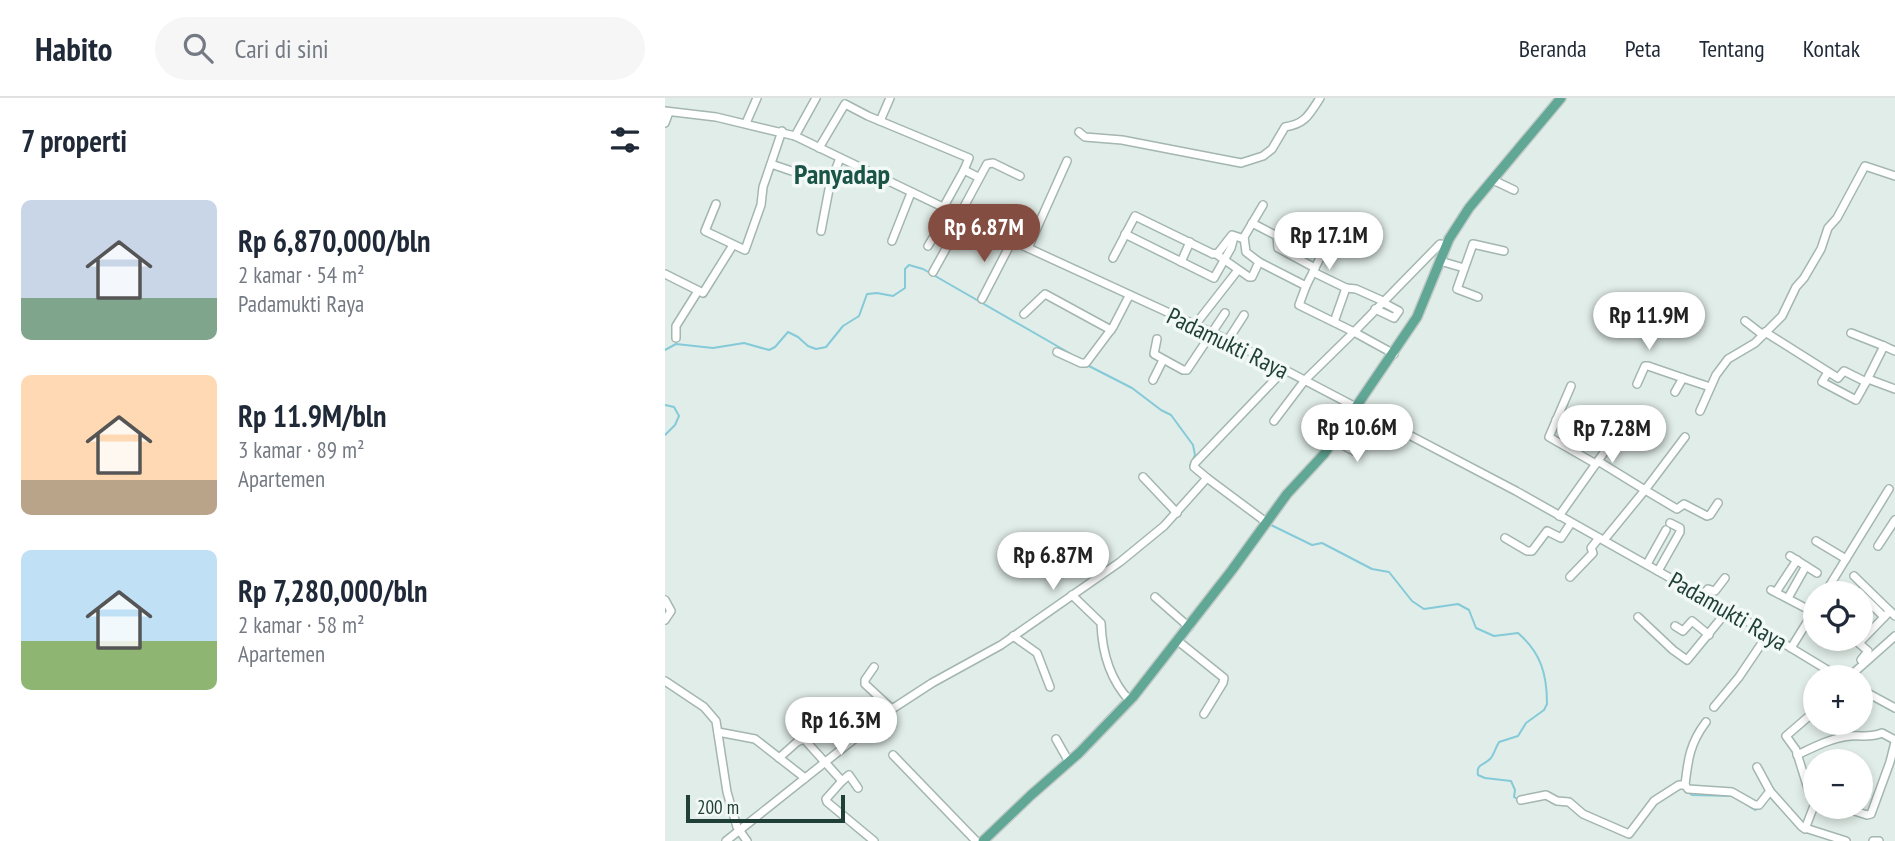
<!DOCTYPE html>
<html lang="id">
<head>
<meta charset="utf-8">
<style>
	:root { --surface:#fff; --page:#f6f6f7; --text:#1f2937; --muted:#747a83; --line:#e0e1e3; --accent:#844d41 }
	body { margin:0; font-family:"PT Sans Narrow",sans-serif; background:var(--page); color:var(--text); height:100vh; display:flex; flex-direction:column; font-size:26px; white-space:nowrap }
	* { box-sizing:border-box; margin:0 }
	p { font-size:23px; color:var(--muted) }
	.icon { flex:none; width:38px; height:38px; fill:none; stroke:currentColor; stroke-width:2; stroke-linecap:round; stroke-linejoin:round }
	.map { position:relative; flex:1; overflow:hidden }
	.details { display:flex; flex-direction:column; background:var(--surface); width:665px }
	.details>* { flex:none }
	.buttons { position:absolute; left:1138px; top:483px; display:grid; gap:14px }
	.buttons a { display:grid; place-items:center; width:70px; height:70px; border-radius:50%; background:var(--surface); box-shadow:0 4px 10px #0003; font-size:35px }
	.scale { position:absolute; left:21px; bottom:18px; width:159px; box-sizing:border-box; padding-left:7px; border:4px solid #204037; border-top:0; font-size:19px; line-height:24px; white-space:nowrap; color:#204037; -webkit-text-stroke:5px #f2f9f6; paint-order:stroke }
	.price { position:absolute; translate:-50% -60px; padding:0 16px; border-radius:24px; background:#fff; color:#222; font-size:23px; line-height:46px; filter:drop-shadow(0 2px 4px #0008) }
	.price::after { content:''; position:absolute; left:50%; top:42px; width:21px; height:16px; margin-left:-10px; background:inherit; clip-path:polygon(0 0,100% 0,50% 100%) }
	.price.selected { background:var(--accent); color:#fff }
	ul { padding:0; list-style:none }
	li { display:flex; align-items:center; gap:21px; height:175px; padding:0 21px }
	li span { display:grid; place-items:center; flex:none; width:196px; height:140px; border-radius:10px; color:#555 }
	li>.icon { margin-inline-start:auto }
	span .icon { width:84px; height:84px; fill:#fffc; stroke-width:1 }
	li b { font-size:30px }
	h2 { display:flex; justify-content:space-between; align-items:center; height:84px; padding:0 21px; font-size:30px }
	header { display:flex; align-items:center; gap:42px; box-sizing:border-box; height:98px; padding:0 35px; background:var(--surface); border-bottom:2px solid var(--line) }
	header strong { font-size:33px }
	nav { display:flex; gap:38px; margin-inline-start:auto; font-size:24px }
	.search { width:490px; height:63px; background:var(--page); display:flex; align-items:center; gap:18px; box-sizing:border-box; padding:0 24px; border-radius:38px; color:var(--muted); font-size:26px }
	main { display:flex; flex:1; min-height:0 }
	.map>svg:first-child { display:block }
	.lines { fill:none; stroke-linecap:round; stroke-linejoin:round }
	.stream { stroke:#84cad8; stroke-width:2 }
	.minor-casing { stroke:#a3b6af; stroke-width:10 }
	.major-casing { stroke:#c1cac7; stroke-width:12 }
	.minor { stroke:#fff; stroke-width:7 }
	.major { stroke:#61a795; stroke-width:9 }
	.labels { text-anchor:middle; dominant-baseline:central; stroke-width:7; stroke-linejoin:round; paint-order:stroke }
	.street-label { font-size:24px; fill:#204037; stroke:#f2f9f6 }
	.quarter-label { font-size:28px; font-weight:bold; fill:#195446; stroke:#f2f9f6 }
</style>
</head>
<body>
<header>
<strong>Habito</strong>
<div class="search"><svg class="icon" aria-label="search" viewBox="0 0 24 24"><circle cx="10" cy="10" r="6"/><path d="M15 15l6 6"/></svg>Cari di sini</div>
<nav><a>Beranda</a><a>Peta</a><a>Tentang</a><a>Kontak</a></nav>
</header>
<main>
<section class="details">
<h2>7 properti<svg class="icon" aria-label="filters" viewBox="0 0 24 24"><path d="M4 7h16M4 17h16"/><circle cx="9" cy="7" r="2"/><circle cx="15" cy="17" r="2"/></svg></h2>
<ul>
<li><span style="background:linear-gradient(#c9d6e8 70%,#7fa58c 0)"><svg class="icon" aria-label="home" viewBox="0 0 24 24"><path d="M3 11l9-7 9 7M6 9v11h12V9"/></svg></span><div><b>Rp 6,870,000/bln</b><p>2 kamar · 54 m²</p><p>Padamukti Raya</p></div></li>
<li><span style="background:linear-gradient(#ffd9b3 75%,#b9a48a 0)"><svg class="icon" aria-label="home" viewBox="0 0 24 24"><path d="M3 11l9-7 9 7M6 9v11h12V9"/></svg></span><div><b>Rp 11.9M/bln</b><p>3 kamar · 89 m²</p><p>Apartemen</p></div></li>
<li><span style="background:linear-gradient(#bfe0f5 65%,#8fb573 0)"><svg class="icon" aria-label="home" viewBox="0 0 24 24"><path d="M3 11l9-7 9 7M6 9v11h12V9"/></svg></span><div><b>Rp 7,280,000/bln</b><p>2 kamar · 58 m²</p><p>Apartemen</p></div></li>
</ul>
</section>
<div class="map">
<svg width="1230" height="743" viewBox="0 0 1230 743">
	<rect width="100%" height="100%" fill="#e1ede8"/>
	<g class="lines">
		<g class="stream">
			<path d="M0 252 11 246 48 250 79 245 104 252 110 249 123 234 133 239 143 248 151 251 161 249 178 228 194 218 202 196 212 195 228 198 240 190V171L244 167 258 171 406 256"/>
			<path d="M422 267 467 290 496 312 506 317 528 347 530 357 525 368"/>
			<path d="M0 307 9 309 14 318 10 327 0 337"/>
			<path d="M606 427 647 447 657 445 707 471 724 474 747 503 759 511 793 506 804 512 811 530 829 538 853 535C876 555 882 576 882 606L879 612 861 625 853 638 834 644C831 649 829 656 826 660 819 668 811 665 813 677L820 680 846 683 850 692 849 699 854 702"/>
			<path d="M1021 693 1027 697 1067 698"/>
			<path d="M1105 699 1118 713"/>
			<path d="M1081 706 1090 712 1094 710"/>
		</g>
		<defs>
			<g id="minor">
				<path d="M0 13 51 19 130 38 363 150 563 242 851 393 1085 525 1174 579"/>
				<path d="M215 23 225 0"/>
				<path d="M0 25 4 14"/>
				<path d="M81 25 92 0"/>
				<path d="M414 34 420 39 457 42 576 65 598 58 607 51 620 29C640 26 644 17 655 0"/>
				<path d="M130 38 151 0"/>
				<path d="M154 50 180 6 203 18 304 60 299 72"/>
				<path d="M106 66 165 86"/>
				<path d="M828 82 849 92"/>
				<path d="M51 106 40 133 80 152 96 107 98 89 117 33"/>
				<path d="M278 110 299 72 313 79"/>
				<path d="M294 118 322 66 328 65 355 78"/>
				<path d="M587 125 612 138 613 150 650 170"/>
				<path d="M156 133 165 86 175 60"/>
				<path d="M460 136 549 180 566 150 569 139"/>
				<path d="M227 143 246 95"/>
				<path d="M263 148 284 113"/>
				<path d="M363 150 402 63"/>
				<path d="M551 156 584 179H587L594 164 641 188 634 207 689 234 640 282 609 323"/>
				<path d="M448 160 470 118 548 156 553 155 567 137 579 141"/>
				<path d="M775 163 799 170"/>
				<path d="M516 164 525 144"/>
				<path d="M594 164 581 154 579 139 598 107"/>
				<path d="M268 174 298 120"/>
				<path d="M648 174 681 190 669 224"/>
				<path d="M0 176 38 195 68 147"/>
				<path d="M641 188 661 148"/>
				<path d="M681 190 691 191 718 203"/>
				<path d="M813 199 792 191 808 146 839 153"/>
				<path d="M317 201 347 143"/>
				<path d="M710 211 729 220 734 213 717 204"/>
				<path d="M359 216 380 196 446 232"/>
				<path d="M1080 223 1098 237"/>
				<path d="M530 227 573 172"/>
				<path d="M1100 234 1173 280 1179 273 1201 284 1219 248 1186 235"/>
				<path d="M11 240V228L33 193"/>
				<path d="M492 241 489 256 518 272H522L560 215"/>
				<path d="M563 242 579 217"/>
				<path d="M1219 248 1230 253"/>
				<path d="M392 254 416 265H421L448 229 464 198"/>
				<path d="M729 256 689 234 775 146 781 147"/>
				<path d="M1163 274 1157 284 1191 302 1201 284"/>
				<path d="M1203 281 1230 291"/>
				<path d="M488 282 498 262"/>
				<path d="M972 286 980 268H983L1018 280"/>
				<path d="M906 288 884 339 931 366"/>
				<path d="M1010 294 1018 280 1045 289"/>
				<path d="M1035 313 1051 277 1063 261 1090 245 1117 218 1131 189 1139 180 1156 151 1163 130 1172 120 1200 68 1230 78"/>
				<path d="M891 322 942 349"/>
				<path d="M1020 339 980 392 1012 411 1019 406 1042 418 1045 417 1053 405"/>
				<path d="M668 342 689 353 693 351 701 337"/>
				<path d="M933 363 980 392 939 442"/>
				<path d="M478 379 512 415"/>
				<path d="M542 380 601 424"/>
				<path d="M894 418 940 353 956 324 950 320"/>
				<path d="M840 440 862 453H867L882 433 896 440 906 425"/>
				<path d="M1151 443 1181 461"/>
				<path d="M1213 448 1230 422"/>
				<path d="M1125 458 1152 475"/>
				<path d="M982 466 1001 432"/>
				<path d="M993 473 1015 434V430L1005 425"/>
				<path d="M1189 478 1230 518"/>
				<path d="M905 479 928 455 926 450 934 440"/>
				<path d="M1106 492 1150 515"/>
				<path d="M1111 494 1132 462"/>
				<path d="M1194 494 1219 519"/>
				<path d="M1160 495 1224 391"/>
				<path d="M407 497 436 525C437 554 444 581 465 603"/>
				<path d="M1037 498 1043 491 1050 493 1060 480"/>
				<path d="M490 499 524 529"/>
				<path d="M1123 500 1141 468"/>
				<path d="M0 502 6 513 0 522"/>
				<path d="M973 519 1008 552 1022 562 1063 512"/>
				<path d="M1010 528 1018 533 1027 523 1044 537"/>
				<path d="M348 538 372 555 385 589"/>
				<path d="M1189 541 1203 553 1196 562"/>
				<path d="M513 543 559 580 558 585 539 616"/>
				<path d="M1195 544 1225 513"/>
				<path d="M1126 550 1149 513"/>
				<path d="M209 569 200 582V586L227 611"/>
				<path d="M1184 579 1230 538"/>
				<path d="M0 583 39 609 51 623 62 694 72 729 82 743"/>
				<path d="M1195 591 1230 610"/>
				<path d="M1049 609 1074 579 1103 536"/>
				<path d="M1150 613 1121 638 1131 652 1144 694 1150 699"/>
				<path d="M1041 624C1025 645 1023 661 1020 687L1023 691 1067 694 1090 707H1094L1105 693 1137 729 1181 743"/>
				<path d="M53 634 90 641 140 680"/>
				<path d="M391 641 404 664"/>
				<path d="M228 657 311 743"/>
				<path d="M1132 657C1149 649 1166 640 1185 638 1198 637 1204 640 1217 635L1230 642"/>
				<path d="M114 660 132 644 139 641 177 683 184 677 193 690"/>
				<path d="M1092 669 1105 693"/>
				<path d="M177 683 161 701 162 704 209 743"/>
				<path d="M856 702 881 697 892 703 904 704 918 716 964 736 989 703 1014 687H1020"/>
				<path d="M1177 709 1202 717 1206 716 1225 664 1230 644"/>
				<path d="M1140 731 1150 705"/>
				<path d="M61 743 227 611 267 585 336 547 455 464 499 428 542 380 529 369 530 365 619 272"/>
				<path d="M1208 743H1214"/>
			</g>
			<path id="major" d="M318 743 365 698 414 655 468 599 567 472 622 396 659 356 752 219 784 141 804 110 896 0"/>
		</defs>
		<use href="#minor" class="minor-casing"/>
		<use href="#major" class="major-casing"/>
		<use href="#minor" class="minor"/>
		<use href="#major" class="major"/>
	</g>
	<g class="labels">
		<g class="street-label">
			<text transform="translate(563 245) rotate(26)">Padamukti Raya</text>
			<text transform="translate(1063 513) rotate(30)">Padamukti Raya</text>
		</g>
		<g class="quarter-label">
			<text x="177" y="75">Panyadap</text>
		</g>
	</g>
</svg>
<div class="buttons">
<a><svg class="icon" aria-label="locate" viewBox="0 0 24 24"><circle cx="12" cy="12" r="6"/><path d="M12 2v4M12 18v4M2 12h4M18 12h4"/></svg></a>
<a>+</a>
<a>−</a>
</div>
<div class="scale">200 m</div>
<b class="price selected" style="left:319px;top:166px">Rp 6.87M</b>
<b class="price" style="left:664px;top:174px">Rp 17.1M</b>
<b class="price" style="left:984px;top:254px">Rp 11.9M</b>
<b class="price" style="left:692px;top:366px">Rp 10.6M</b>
<b class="price" style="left:947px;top:367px">Rp 7.28M</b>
<b class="price" style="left:388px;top:494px">Rp 6.87M</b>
<b class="price" style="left:176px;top:659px">Rp 16.3M</b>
</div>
</main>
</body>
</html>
